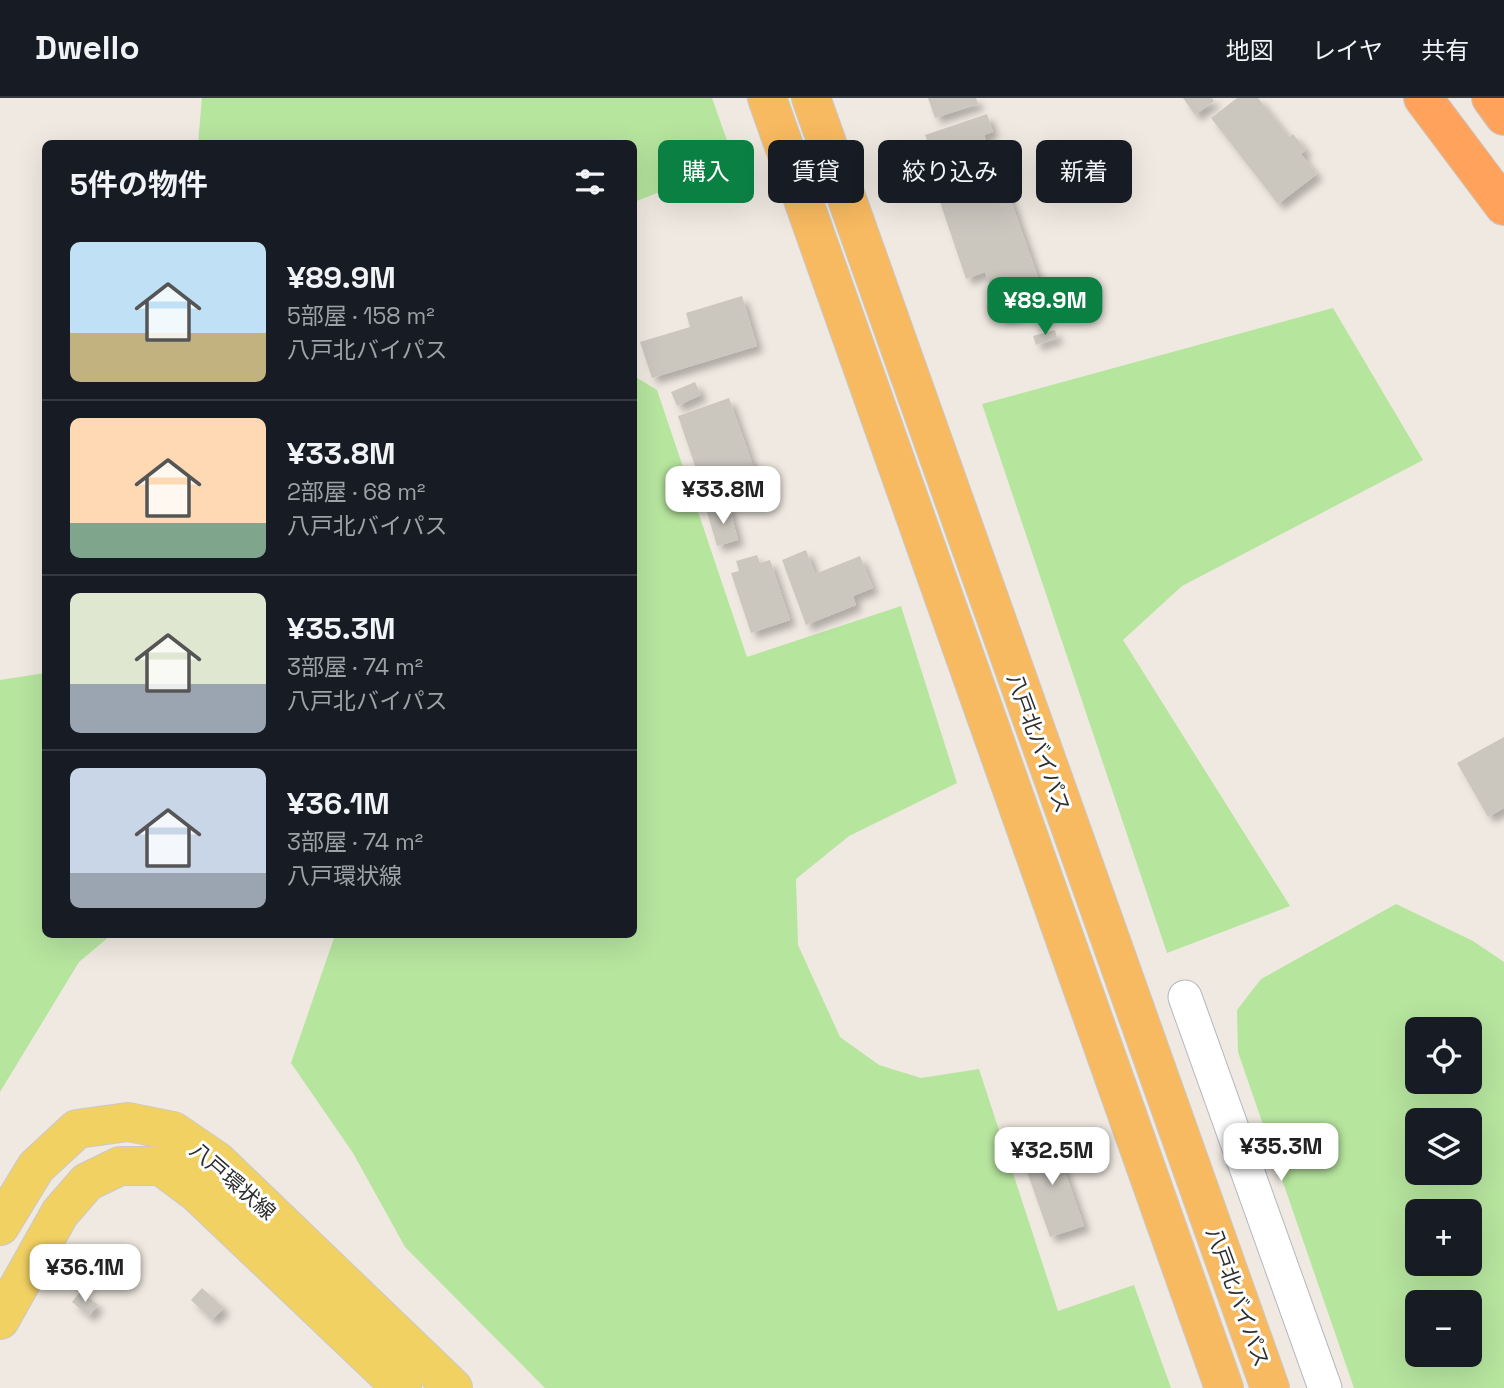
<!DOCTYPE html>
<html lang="ja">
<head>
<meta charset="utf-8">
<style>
	:root { --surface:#171b24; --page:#242831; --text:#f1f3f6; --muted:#9ea1a6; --line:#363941; --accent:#0b8043 }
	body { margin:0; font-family:"Space Grotesk","Noto Sans JP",sans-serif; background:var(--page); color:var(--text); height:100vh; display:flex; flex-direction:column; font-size:26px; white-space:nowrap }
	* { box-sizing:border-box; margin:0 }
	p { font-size:23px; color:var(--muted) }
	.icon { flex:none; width:38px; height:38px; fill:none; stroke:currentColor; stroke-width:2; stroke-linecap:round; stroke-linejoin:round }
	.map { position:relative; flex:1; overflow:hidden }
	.details { position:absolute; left:42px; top:42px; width:595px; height:798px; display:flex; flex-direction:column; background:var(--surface); border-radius:10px; box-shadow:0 7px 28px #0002 }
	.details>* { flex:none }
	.banner { position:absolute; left:658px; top:42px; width:665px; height:63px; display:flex; gap:14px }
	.fabs { position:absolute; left:1405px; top:919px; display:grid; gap:14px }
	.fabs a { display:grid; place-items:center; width:77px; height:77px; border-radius:10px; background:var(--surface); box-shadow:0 7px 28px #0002; font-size:35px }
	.price { position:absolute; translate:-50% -60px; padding:0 16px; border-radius:14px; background:#fff; color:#222; font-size:23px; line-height:46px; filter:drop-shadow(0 2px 4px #0008) }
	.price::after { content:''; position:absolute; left:50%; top:42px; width:21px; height:16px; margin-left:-10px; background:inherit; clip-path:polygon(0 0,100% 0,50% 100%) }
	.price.on { background:var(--accent); color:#fff }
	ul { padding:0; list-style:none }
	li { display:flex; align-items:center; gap:21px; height:175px; padding:0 28px }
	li+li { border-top:2px solid var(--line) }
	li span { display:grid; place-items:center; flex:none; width:196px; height:140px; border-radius:10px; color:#555 }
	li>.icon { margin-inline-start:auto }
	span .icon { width:84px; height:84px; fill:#fffc; stroke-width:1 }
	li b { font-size:30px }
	h2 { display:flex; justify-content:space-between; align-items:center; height:84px; padding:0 28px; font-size:30px }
	.pill { padding:0 24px; border-radius:10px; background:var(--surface); box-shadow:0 7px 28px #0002; font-size:24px; line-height:63px }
	.pill.on { background:var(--accent); color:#fff }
	header { display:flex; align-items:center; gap:42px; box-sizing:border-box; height:98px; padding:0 35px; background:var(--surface); border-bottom:2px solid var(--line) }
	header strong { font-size:33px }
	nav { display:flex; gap:38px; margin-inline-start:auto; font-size:24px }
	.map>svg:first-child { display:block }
	.green { fill:#b6e59e; fill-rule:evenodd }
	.building { fill:#cbc7bf; filter:url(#shadow) }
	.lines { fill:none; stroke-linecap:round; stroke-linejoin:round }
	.minor-casing { stroke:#b4b7c1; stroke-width:35 }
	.primary-casing { stroke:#c9c9c9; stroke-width:40 }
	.trunk-casing { stroke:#c9c9c9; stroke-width:40 }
	.motorway-casing { stroke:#c9c9c9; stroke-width:40 }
	.minor { stroke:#fff; stroke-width:33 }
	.primary { stroke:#f2d163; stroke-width:38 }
	.trunk { stroke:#f8ba60; stroke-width:38 }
	.motorway { stroke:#ffa35c; stroke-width:38 }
	.labels { text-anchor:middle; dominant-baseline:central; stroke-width:6; stroke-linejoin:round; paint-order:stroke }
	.street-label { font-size:21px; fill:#2e2e2e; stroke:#fff }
</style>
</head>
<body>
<header>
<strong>Dwello</strong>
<nav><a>地図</a><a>レイヤ</a><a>共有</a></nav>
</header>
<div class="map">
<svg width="1504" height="1290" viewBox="0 0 1504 1290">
	<defs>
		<filter id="shadow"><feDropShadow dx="6" dy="6" stdDeviation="3.5" flood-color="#0004"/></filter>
	</defs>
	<rect width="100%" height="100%" fill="#efe9e1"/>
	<g class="green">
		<path d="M202 0H712L735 65 634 104V46L198 45Z"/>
		<path d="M1333 210 1423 362 1182 488 1123 542 1290 808 1167 855 982 306Z"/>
		<path d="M634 278 657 292 747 559 901 508 957 685 849 738 796 781 798 847 840 939 879 967 921 980 979 971 1058 1213 1134 1187 1171 1290H545L405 1149 353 1055 291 965 335 837 634 836Z"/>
		<path d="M45 575 46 836 111 837 79 864 0 994V582Z"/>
		<path d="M1396 806 1473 843 1504 864V1290H1354L1238 954 1237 912 1261 881ZM1470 931V984H1418V931ZM1418 1022H1470V1074H1418ZM1470 1113V1166H1418V1113ZM1470 1204V1256H1418V1204Z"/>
	</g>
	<g class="building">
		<path d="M928 0H976L978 6 935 20Z"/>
		<path d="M1183 0H1212L1214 3 1195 17Z"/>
		<path d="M1237 0H1258L1289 39 1293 36 1306 52 1301 56 1317 76 1278 106 1211 20Z"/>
		<path d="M987 16 993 34 984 37 991 56 938 74 925 37Z"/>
		<path d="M1003 80 1047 205 1002 221 985 174 966 181 939 101Z"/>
		<path d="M742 198 757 248 652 280 640 244 690 229 686 215Z"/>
		<path d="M1055 232 1057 240 1036 247 1033 238Z"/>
		<path d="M695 284 701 297 677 308 671 294Z"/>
		<path d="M729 300 756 376 704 394 678 318Z"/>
		<path d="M729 408 738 442 717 448 707 414Z"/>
		<path d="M806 452 815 476 860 458 873 490 853 498 856 507 806 527 782 462Z"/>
		<path d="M757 457 760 465 770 462 790 522 751 535 731 475 739 473 736 463Z"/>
		<path d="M1504 639V710L1488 719 1457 665Z"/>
		<path d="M1053 1039 1084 1128 1050 1139 1019 1051Z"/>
		<path d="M202 1190 224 1210 212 1222 191 1202Z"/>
		<path d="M80 1194 98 1207 89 1218 72 1204Z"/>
	</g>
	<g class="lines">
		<defs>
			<path id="minor" d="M1185 899 1325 1290"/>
			<g id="primary">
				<path d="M0 1128 36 1069 77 1031 128 1024 173 1033 217 1063 453 1290"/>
				<path d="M0 1222 60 1115 87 1084 120 1068H161L197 1095 402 1290"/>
			</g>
			<g id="trunk">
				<path d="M767 0 1224 1290"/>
				<path d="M811 0 1270 1290"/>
			</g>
			<g id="motorway">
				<path d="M1423 0 1504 108"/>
				<path d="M1491 0 1504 18"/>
			</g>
		</defs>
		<use href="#minor" class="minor-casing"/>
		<use href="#primary" class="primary-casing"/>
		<use href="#trunk" class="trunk-casing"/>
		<use href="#motorway" class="motorway-casing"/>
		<use href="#minor" class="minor"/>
		<use href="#primary" class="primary"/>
		<use href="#trunk" class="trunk"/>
		<use href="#motorway" class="motorway"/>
	</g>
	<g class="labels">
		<g class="street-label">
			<text transform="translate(1039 645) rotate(70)">八戸北バイパス</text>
			<text transform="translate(233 1083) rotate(41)">八戸環状線</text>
			<text transform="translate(1238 1199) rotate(70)">八戸北バイパス</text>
		</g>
	</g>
</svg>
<div class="fabs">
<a><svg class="icon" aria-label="locate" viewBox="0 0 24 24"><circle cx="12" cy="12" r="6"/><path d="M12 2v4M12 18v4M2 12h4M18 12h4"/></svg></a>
<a><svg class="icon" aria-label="layers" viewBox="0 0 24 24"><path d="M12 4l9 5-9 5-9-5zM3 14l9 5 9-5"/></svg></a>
<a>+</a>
<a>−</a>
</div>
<b class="price on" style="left:1045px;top:239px">¥89.9M</b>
<b class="price" style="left:723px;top:428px">¥33.8M</b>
<b class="price" style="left:1281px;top:1085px">¥35.3M</b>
<b class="price" style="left:1052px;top:1089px">¥32.5M</b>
<b class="price" style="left:85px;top:1206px">¥36.1M</b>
<div class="banner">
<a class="pill on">購入</a>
<a class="pill">賃貸</a>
<a class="pill">絞り込み</a>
<a class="pill">新着</a>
</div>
<section class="details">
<h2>5件の物件<svg class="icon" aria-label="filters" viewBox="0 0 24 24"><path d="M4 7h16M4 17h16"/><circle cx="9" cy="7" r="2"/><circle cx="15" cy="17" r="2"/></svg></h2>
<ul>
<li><span style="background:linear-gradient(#bfe0f5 65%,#c2b280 0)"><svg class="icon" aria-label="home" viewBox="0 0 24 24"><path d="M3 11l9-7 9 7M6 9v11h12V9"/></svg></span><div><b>¥89.9M</b><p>5部屋 · 158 m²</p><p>八戸北バイパス</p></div></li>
<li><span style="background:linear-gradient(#ffd9b3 75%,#7fa58c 0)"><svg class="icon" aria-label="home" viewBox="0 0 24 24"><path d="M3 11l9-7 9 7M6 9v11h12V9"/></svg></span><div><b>¥33.8M</b><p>2部屋 · 68 m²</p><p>八戸北バイパス</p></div></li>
<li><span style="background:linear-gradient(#dfe7d0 65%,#9aa5b1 0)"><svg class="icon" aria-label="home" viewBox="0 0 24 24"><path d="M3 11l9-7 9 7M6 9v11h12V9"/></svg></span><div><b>¥35.3M</b><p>3部屋 · 74 m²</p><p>八戸北バイパス</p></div></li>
<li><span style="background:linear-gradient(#c9d6e8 75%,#9aa5b1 0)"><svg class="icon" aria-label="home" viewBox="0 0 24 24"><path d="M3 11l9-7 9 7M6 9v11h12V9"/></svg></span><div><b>¥36.1M</b><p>3部屋 · 74 m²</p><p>八戸環状線</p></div></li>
</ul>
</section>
</div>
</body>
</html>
